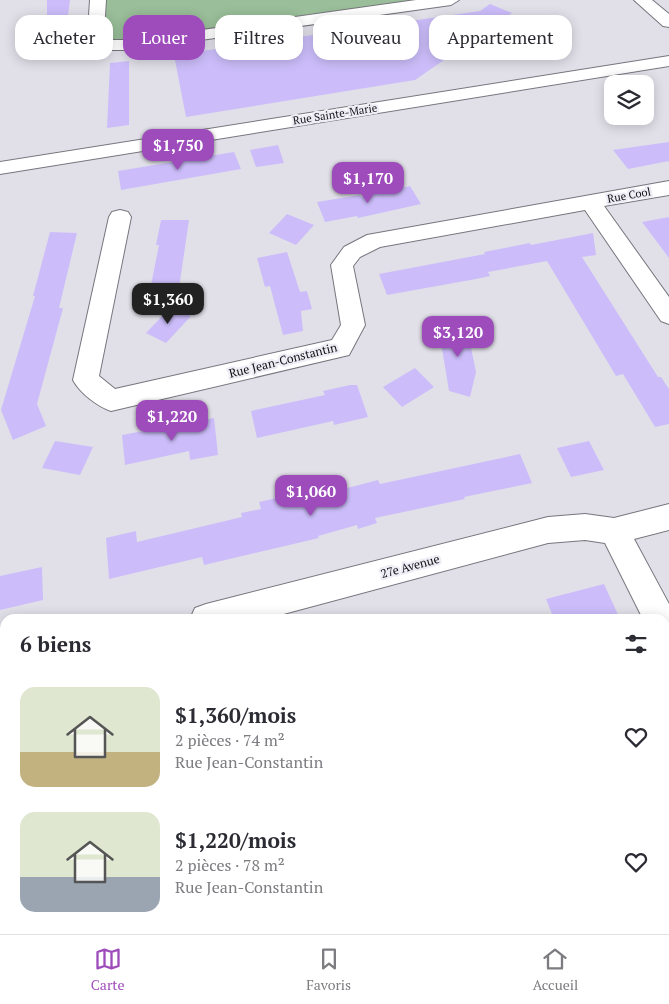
<!DOCTYPE html>
<html lang="fr">
<head>
<meta charset="utf-8">
<style>
	:root { --surface:#fff; --page:#f7f7f7; --text:#2b2b33; --muted:#7c7c81; --line:#e1e1e2; --accent:#9e4cbb }
	body { margin:0; font-family:"PT Serif",serif; background:var(--page); color:var(--text); height:100vh; display:flex; flex-direction:column; font-size:19px; white-space:nowrap }
	* { box-sizing:border-box; margin:0 }
	p { font-size:16px; color:var(--muted) }
	.icon { flex:none; width:28px; height:28px; fill:none; stroke:currentColor; stroke-width:2; stroke-linecap:round; stroke-linejoin:round }
	.map { position:relative; flex:1; overflow:hidden }
	.side { position:absolute; left:0px; top:614px; width:670px; height:321px; display:flex; flex-direction:column; background:var(--surface); border-radius:15px 15px 0 0; box-shadow:0 2px 12px #0003 }
	.side>* { flex:none }
	.banner { position:absolute; left:15px; top:15px; width:640px; height:45px; display:flex; gap:10px }
	.fabs { position:absolute; left:604px; top:75px; display:grid; gap:10px }
	.fabs a { display:grid; place-items:center; width:50px; height:50px; border-radius:10px; background:var(--surface); box-shadow:0 2px 12px #0003; font-size:25px }
	.price { position:absolute; translate:-50% -42px; padding:0 11px; border-radius:10px; background:var(--accent); color:#fff; font-size:16px; line-height:32px; filter:drop-shadow(0 1px 2px #0008) }
	.price::after { content:''; position:absolute; left:50%; top:30px; width:15px; height:11px; margin-left:-8px; background:inherit; clip-path:polygon(0 0,100% 0,50% 100%) }
	.price.current { background:#222; color:#fff }
	ul { padding:0; list-style:none }
	li { display:flex; align-items:center; gap:15px; height:125px; padding:0 20px }
	li span { display:grid; place-items:center; flex:none; width:140px; height:100px; border-radius:15px; color:#555 }
	li>.icon { margin-inline-start:auto }
	span .icon { width:60px; height:60px; fill:#fffc; stroke-width:1 }
	li b { font-size:21px }
	h2 { display:flex; justify-content:space-between; align-items:center; height:60px; padding:0 20px; font-size:21px }
	.tag { padding:0 18px; border-radius:15px; background:var(--surface); box-shadow:0 2px 12px #0003; font-size:18px; line-height:45px }
	.tag.current { background:var(--accent); color:#fff }
	.menu { display:flex; justify-content:space-around; align-items:center; height:70px; border-top:1px solid var(--line); background:var(--surface); font-size:14px; color:var(--muted) }
	.menu a { display:grid; justify-items:center; gap:2px }
	.menu .current { color:var(--accent) }
	.map>svg:first-child { display:block }
	.green { fill:#99be99 }
	.building { fill:#ccbdfa }
	.lines { fill:none; stroke-linecap:round; stroke-linejoin:round }
	.street-casing { stroke:#77767e; stroke-width:2 }
	.street { fill:#fff; fill-rule:evenodd }
	.labels { text-anchor:middle; dominant-baseline:central; stroke-width:4.5; stroke-linejoin:round; paint-order:stroke }
	.far-street-label { font-size:11px; fill:#101013; stroke:#eeedf6 }
	.street-label { font-size:12px; fill:#101013; stroke:#eeedf6 }
</style>
</head>
<body>
<div class="map">
<svg width="669" height="934" viewBox="0 0 669 934">
	<rect width="100%" height="100%" fill="#e1e0e9"/>
	<path class="green" d="M98 0H451L130 45 99 42Z"/>
	<g class="building">
		<path d="M47 0H70L63 54 40 55 47 24Z"/>
		<path d="M490 4 512 13 415 80 186 117 174 55 480 11Z"/>
		<path d="M129 61V125L107 128 110 63Z"/>
		<path d="M669 142V161L628 169 613 150Z"/>
		<path d="M278 145 284 163 256 167 250 150Z"/>
		<path d="M234 152 241 169 121 190 118 171Z"/>
		<path d="M410 186 421 204 358 218 357 216 325 222 317 202 360 195 361 197Z"/>
		<path d="M287 214 314 225 296 245 269 233Z"/>
		<path d="M669 217V258L642 222Z"/>
		<path d="M161 220H189L178 295H149L159 245H156Z"/>
		<path d="M50 232 77 233 59 308H63L37 404 46 426 13 440 1 410 35 296H33Z"/>
		<path d="M593 233 596 255 582 257 658 377H661L669 389V424L655 427 623 374 616 376 547 261 488 272 490 276 476 279 387 295 379 274 485 254 484 252 530 243 531 245Z"/>
		<path d="M287 252 300 292 307 291 312 309 301 311 303 331 283 335 270 286 265 287 257 258Z"/>
		<path d="M171 307 191 316 166 343 146 333Z"/>
		<path d="M466 323 476 372 470 397 449 391 438 324Z"/>
		<path d="M415 368 434 387 402 407 383 387Z"/>
		<path d="M350 385H357L368 417 334 425 333 421 257 438 251 411 325 395 323 391Z"/>
		<path d="M214 418 218 455 190 460 189 451 125 465 122 435Z"/>
		<path d="M55 441 93 447 80 475 42 468Z"/>
		<path d="M589 441 604 470 571 477 557 448Z"/>
		<path d="M520 454 532 483 464 497 465 499 375 518 377 523 358 529 357 525 318 536 319 538 204 565 202 557 109 579 106 538 136 531 137 542 242 517 241 513 261 509 259 502 307 491 309 498 378 480 380 484Z"/>
		<path d="M42 567 43 600 0 610V576Z"/>
		<path d="M604 584 620 619H554L546 599Z"/>
	</g>
	<g class="lines">
		<defs>
			<g id="street">
				<path d="M90 0H106L104 31 107 39 110 40H130L416 0H459L451 5 130 50H108L93 46 88 31Z"/>
				<path d="M634 0H652L669 14V27L663 26Z"/>
				<path d="M669 56V66L0 174V162Z"/>
				<path d="M669 181V195L604 206 669 297V324L661 321 585 210 380 247 360 257 353 266 365 325 349 355 111 411C97 406 80 393 73 380L109 217 112 212 120 210 128 212 131 217 99 376 115 389 332 340 341 325 331 265 344 247 367 235Z"/>
				<path d="M669 504V530L634 539 669 604V631L665 632V619H643L605 543 585 540 548 543 265 619H190L195 608 206 604 548 517 585 514 614 518Z"/>
				<path d="M5 655V687L0 688V656Z"/>
				<path d="M669 846V884L665 885V847Z"/>
				<path d="M447 930H496L495 934H446Z"/>
			</g>
		</defs>
		<use href="#street" class="street-casing"/>
		<use href="#street" class="street"/>
	</g>
	<g class="labels">
		<g class="far-street-label">
			<text transform="translate(335 114) rotate(-9)">Rue Sainte-Marie</text>
			<text transform="translate(629 195) rotate(-10)">Rue Cool</text>
		</g>
		<g class="street-label">
			<text transform="translate(283 360) rotate(-14)">Rue Jean-Constantin</text>
			<text transform="translate(410 566) rotate(-15)">27e Avenue</text>
		</g>
	</g>
</svg>
<div class="fabs">
<a><svg class="icon" aria-label="layers" viewBox="0 0 24 24"><path d="M12 4l9 5-9 5-9-5zM3 14l9 5 9-5"/></svg></a>
</div>
<b class="price" style="left:178px;top:171px">$1,750</b>
<b class="price" style="left:368px;top:204px">$1,170</b>
<b class="price current" style="left:168px;top:325px">$1,360</b>
<b class="price" style="left:458px;top:358px">$3,120</b>
<b class="price" style="left:172px;top:442px">$1,220</b>
<b class="price" style="left:311px;top:517px">$1,060</b>
<div class="banner">
<a class="tag">Acheter</a>
<a class="tag current">Louer</a>
<a class="tag">Filtres</a>
<a class="tag">Nouveau</a>
<a class="tag">Appartement</a>
</div>
<section class="side">
<h2>6 biens<svg class="icon" aria-label="filters" viewBox="0 0 24 24"><path d="M4 7h16M4 17h16"/><circle cx="9" cy="7" r="2"/><circle cx="15" cy="17" r="2"/></svg></h2>
<ul>
<li><span style="background:linear-gradient(#dfe7d0 65%,#c2b280 0)"><svg class="icon" aria-label="home" viewBox="0 0 24 24"><path d="M3 11l9-7 9 7M6 9v11h12V9"/></svg></span><div><b>$1,360/mois</b><p>2 pièces · 74 m²</p><p>Rue Jean-Constantin</p></div><svg class="icon" aria-label="heart" viewBox="0 0 24 24"><path d="M12 20l-8-8c-3-5 5-10 8-4 3-6 11-1 8 4z"/></svg></li>
<li><span style="background:linear-gradient(#dfe7d0 65%,#9aa5b1 0)"><svg class="icon" aria-label="home" viewBox="0 0 24 24"><path d="M3 11l9-7 9 7M6 9v11h12V9"/></svg></span><div><b>$1,220/mois</b><p>2 pièces · 78 m²</p><p>Rue Jean-Constantin</p></div><svg class="icon" aria-label="heart" viewBox="0 0 24 24"><path d="M12 20l-8-8c-3-5 5-10 8-4 3-6 11-1 8 4z"/></svg></li>
</ul>
</section>
</div>
<nav class="menu">
<a class="current"><svg class="icon" aria-label="map" viewBox="0 0 24 24"><path d="M3 6l6-2 6 2 6-2v14l-6 2-6-2-6 2zM9 4v14M15 6v14"/></svg>Carte</a>
<a><svg class="icon" aria-label="saved" viewBox="0 0 24 24"><path d="M7 4h10v16l-5-4-5 4z"/></svg>Favoris</a>
<a><svg class="icon" aria-label="home" viewBox="0 0 24 24"><path d="M3 11l9-7 9 7M6 9v11h12V9"/></svg>Accueil</a>
</nav>
</body>
</html>
